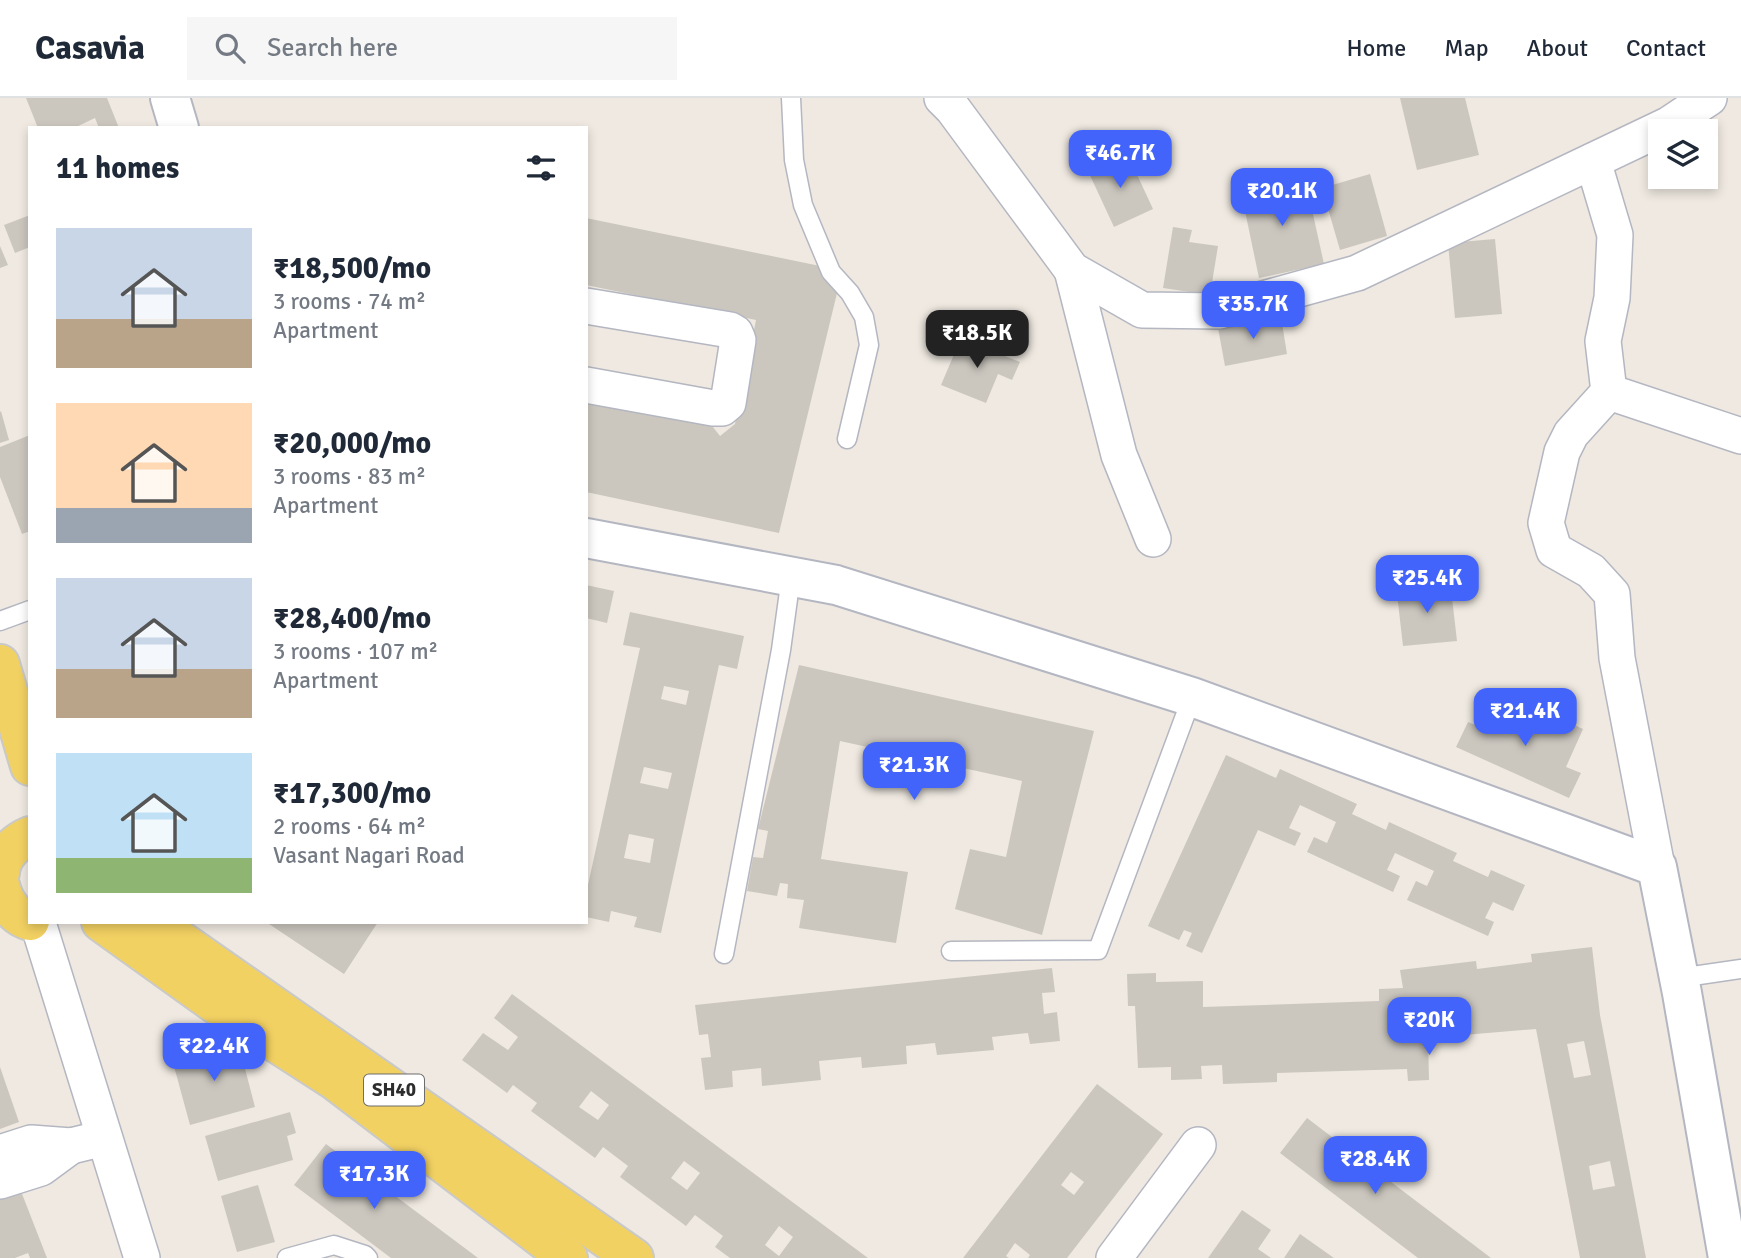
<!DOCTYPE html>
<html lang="en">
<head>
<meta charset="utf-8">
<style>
	:root { --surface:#fff; --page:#f6f6f7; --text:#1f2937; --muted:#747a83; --line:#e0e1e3; --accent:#4264fb }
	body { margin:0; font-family:Signika,sans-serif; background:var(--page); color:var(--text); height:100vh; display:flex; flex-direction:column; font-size:26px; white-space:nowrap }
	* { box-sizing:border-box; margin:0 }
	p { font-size:23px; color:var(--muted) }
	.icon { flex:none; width:38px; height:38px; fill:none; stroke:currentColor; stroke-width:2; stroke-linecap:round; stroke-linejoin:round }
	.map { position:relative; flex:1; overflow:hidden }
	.side { position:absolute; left:28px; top:28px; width:560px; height:798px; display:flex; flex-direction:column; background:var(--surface); border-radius:0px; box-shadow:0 4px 10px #0003 }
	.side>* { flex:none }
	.controls { position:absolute; left:1648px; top:21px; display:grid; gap:14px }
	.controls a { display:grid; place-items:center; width:70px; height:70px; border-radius:0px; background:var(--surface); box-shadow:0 4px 10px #0003; font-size:35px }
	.price { position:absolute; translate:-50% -60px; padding:0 16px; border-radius:14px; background:var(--accent); color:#fff; font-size:23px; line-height:46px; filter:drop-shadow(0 2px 4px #0008) }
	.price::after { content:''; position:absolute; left:50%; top:42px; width:21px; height:16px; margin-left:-10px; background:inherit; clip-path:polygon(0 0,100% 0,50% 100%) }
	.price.on { background:#222; color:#fff }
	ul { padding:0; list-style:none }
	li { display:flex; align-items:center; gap:21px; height:175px; padding:0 28px }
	li span { display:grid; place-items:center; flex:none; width:196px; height:140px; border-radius:0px; color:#555 }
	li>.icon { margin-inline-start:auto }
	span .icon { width:84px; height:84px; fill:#fffc; stroke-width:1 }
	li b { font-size:30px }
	h2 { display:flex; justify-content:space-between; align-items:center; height:84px; padding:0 28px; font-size:30px }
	header { display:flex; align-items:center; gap:42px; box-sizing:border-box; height:98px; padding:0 35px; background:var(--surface); border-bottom:2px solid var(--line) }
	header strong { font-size:33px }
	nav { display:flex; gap:38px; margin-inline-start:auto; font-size:24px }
	.search { width:490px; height:63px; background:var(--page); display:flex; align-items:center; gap:18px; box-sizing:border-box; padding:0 24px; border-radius:0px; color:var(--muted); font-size:26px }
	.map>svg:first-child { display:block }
	.building { fill:#cbc7bf; fill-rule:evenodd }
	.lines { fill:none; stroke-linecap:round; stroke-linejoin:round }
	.service-casing { stroke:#b4b7c1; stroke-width:21 }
	.minor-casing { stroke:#b4b7c1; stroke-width:38 }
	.tertiary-casing { stroke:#b4b7c1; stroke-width:42 }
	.primary-casing { stroke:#c9c9c9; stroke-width:42 }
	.service { stroke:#fff; stroke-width:18 }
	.minor { stroke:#fff; stroke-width:35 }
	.tertiary { stroke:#fff; stroke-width:38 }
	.primary { stroke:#f2d163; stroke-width:38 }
	.labels { text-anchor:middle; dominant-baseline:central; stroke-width:5; stroke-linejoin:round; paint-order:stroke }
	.shield { fill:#fff; stroke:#6d6d6d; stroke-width:2 }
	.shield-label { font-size:19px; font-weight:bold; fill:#2e2e2e }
</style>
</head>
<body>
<header>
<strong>Casavia</strong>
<div class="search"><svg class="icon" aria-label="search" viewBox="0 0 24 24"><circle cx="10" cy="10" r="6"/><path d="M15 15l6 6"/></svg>Search here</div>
<nav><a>Home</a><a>Map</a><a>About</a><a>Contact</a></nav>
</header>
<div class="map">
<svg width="1741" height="1160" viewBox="0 0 1741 1160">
	<rect width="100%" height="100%" fill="#efe9e1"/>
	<g class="building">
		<path d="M26 0H107L119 30H99L95 20 74 30H38Z"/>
		<path d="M1400 0H1465L1479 57 1417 72Z"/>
		<path d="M1127 55 1153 111 1114 129 1088 73Z"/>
		<path d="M1370 76 1387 138 1340 152 1322 90Z"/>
		<path d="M1305 80 1324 166 1259 180 1241 94Z"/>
		<path d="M30 117V149L15 155 4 127Z"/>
		<path d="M586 120 820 168 838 191 779 435 586 394V298L709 324 720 338 735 326 756 222 586 187Z"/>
		<path d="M1173 129 1192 132 1189 144 1218 148 1210 197 1163 190Z"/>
		<path d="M1495 141 1502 216 1455 220 1448 145Z"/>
		<path d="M0 148 8 167 0 170Z"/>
		<path d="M1281 219 1287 256 1225 268 1218 230Z"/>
		<path d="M961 240 1020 264 1012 282 998 276 986 305 941 287Z"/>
		<path d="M1 313 9 342 0 345V314Z"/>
		<path d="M30 337V433L22 436 0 379V349Z"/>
		<path d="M1435 480 1436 492 1451 491 1457 543 1403 548 1397 496 1418 494 1417 482Z"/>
		<path d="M586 487 614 493 607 525 586 520Z"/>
		<path d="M630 514 744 538 737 571 719 567 661 835 634 829 637 819 611 813 609 824 586 819V796L640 550 623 547ZM664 588 689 593 686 607 661 601ZM644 669 672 675 668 691 640 685ZM629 736 654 741 650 765 624 760Z"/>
		<path d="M799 567 1094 633 1042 837 955 811 970 751 1006 759 1022 683 840 643 821 761 908 774 896 845 799 830 804 802 787 800 788 786 780 785 777 798 747 793 753 759 763 760 768 733 758 731Z"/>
		<path d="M1488 606 1547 633 1555 618 1583 631 1566 669 1581 675 1569 700 1456 649 1468 624 1478 628Z"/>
		<path d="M1226 657 1276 680 1280 671 1357 706 1352 716 1386 732 1389 724 1457 755 1453 763 1488 779 1491 772 1525 787 1513 813 1493 804 1485 820 1494 824 1488 838 1407 802 1416 783 1427 788 1434 773 1395 755 1387 772 1400 778 1393 794 1307 754 1314 739 1327 745 1336 724 1300 707 1289 730 1301 735 1295 748 1258 732 1202 855 1186 848 1192 835 1184 832 1179 842 1148 828Z"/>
		<path d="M266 824H378L344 876Z"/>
		<path d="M1592 849 1600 917 1646 1160H1580L1536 931 1428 940 1429 982 1408 983 1407 971 1277 975V984L1223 986 1222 967 1201 968 1202 981 1171 982V969L1138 970 1135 908H1128L1127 876 1156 875V884L1203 883V909L1379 903V891L1403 890 1400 872 1476 863 1477 871 1532 864 1531 856ZM1584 943 1591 977 1574 980 1567 946ZM1610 1063 1615 1088 1593 1092 1589 1068Z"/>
		<path d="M1052 870 1055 894 1042 895 1044 916 1057 914 1060 943 1030 946 1028 935 992 939 994 952 937 957 935 945 906 948 907 966 862 970 861 959 819 963 821 982 762 988 761 970 732 973 733 989 705 992 701 960 711 959 708 936 699 937 695 907Z"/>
		<path d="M512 896 868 1160H730L715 1149 723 1138 695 1117 686 1128 620 1079 628 1068 603 1049 595 1060 531 1013 537 1005 513 987 507 995 462 962 483 935 508 952 518 939 494 920ZM591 993 609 1007 598 1022 579 1009ZM684 1063 700 1075 687 1092 671 1080ZM779 1128 793 1139 779 1158 765 1147Z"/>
		<path d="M238 944 255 1009 190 1027 172 961Z"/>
		<path d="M0 969 19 1024 0 1031Z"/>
		<path d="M1097 986 1163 1036 1067 1160H1028L1030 1157 1015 1145 1006 1158 1009 1160H963ZM1071 1074 1084 1084 1074 1097 1061 1087Z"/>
		<path d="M290 1014 296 1035 287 1038 293 1062 218 1083 205 1038Z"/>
		<path d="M1307 1020 1491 1160H1418L1280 1055Z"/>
		<path d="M326 1046 478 1160H391L294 1087Z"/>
		<path d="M17 1083 47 1160H30L28 1155 15 1160H0V1090Z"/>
		<path d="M258 1087 275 1144 237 1154 221 1098Z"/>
		<path d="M1242 1112 1271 1132 1258 1151 1271 1160H1208Z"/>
		<path d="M1300 1136 1334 1160H1284Z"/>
	</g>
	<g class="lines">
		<defs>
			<g id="service">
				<path d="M791 0 794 62 803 107 831 174 850 195 864 219 869 247 847 341"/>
				<path d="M0 523 30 512"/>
				<path d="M951 853 1098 852 1192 599"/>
				<path d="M724 856 781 552 791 479"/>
				<path d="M1679 880 1741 871"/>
				<path d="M287 1160 334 1147 365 1157 368 1160"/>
			</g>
			<g id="minor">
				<path d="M942 0 953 11 1072 172 1142 212 1220 213 1357 175 1668 27 1709 0"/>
				<path d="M1593 63 1615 137 1612 200 1603 243 1609 294 1571 336 1562 354 1546 425 1554 452 1591 473 1612 496 1617 560 1657 769"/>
				<path d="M1072 172 1119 357 1153 441"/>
				<path d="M586 208 730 232 735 235 738 242 728 305 722 310H713L586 287"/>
				<path d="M1609 294 1741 338"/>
				<path d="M38 825 142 1160"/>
				<path d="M0 1055 31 1045 71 1048 104 1040"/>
				<path d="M0 1083 41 1070 71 1048"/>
				<path d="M1114 1160 1198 1047"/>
			</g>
			<g id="tertiary">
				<path d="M170 0 179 30"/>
				<path d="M586 440 836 487 1192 599 1657 769 1682 895 1728 1160"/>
			</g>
			<g id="primary">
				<path d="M0 566 30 668"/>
				<path d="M0 775C1 758 14 745 30 738"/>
				<path d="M0 787C4 803 13 818 30 823"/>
				<path d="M101 824 214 905 334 982 568 1160"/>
				<path d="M154 824 634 1160"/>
			</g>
		</defs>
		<use href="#service" class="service-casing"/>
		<use href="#minor" class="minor-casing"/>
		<use href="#tertiary" class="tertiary-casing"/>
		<use href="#primary" class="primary-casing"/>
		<use href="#service" class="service"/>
		<use href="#minor" class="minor"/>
		<use href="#tertiary" class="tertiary"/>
		<use href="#primary" class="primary"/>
	</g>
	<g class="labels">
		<rect class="shield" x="364" y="976.5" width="60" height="31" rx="5"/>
		<g class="shield-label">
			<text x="394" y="992">SH40</text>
		</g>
	</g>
</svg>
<div class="controls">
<a><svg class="icon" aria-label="layers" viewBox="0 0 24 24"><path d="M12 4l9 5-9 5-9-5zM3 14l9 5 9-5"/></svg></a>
</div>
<b class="price" style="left:1120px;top:92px">₹46.7K</b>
<b class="price" style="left:1282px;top:130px">₹20.1K</b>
<b class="price" style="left:1253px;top:243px">₹35.7K</b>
<b class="price on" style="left:977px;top:272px">₹18.5K</b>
<b class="price" style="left:1427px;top:517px">₹25.4K</b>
<b class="price" style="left:1525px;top:650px">₹21.4K</b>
<b class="price" style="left:914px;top:704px">₹21.3K</b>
<b class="price" style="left:1429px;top:959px">₹20K</b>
<b class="price" style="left:214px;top:985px">₹22.4K</b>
<b class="price" style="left:1375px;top:1098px">₹28.4K</b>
<b class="price" style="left:374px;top:1113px">₹17.3K</b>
<section class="side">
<h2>11 homes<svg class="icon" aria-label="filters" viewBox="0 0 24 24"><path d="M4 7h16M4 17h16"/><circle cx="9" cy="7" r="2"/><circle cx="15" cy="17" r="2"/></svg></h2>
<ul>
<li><span style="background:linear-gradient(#c9d6e8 65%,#b9a48a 0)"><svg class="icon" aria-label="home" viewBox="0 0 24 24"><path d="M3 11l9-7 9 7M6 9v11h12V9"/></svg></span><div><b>₹18,500/mo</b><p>3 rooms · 74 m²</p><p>Apartment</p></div></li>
<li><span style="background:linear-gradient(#ffd9b3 75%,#9aa5b1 0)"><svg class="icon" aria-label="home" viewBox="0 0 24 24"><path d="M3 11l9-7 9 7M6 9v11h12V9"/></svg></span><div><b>₹20,000/mo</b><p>3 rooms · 83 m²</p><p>Apartment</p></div></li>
<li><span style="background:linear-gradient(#c9d6e8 65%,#b9a48a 0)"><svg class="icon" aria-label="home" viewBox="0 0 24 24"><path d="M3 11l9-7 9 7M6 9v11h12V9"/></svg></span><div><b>₹28,400/mo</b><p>3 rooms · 107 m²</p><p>Apartment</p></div></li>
<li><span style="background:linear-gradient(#bfe0f5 75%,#8fb573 0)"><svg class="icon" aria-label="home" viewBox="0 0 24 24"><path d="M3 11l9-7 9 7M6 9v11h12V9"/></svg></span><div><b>₹17,300/mo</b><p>2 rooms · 64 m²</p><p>Vasant Nagari Road</p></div></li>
</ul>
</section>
</div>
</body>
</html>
